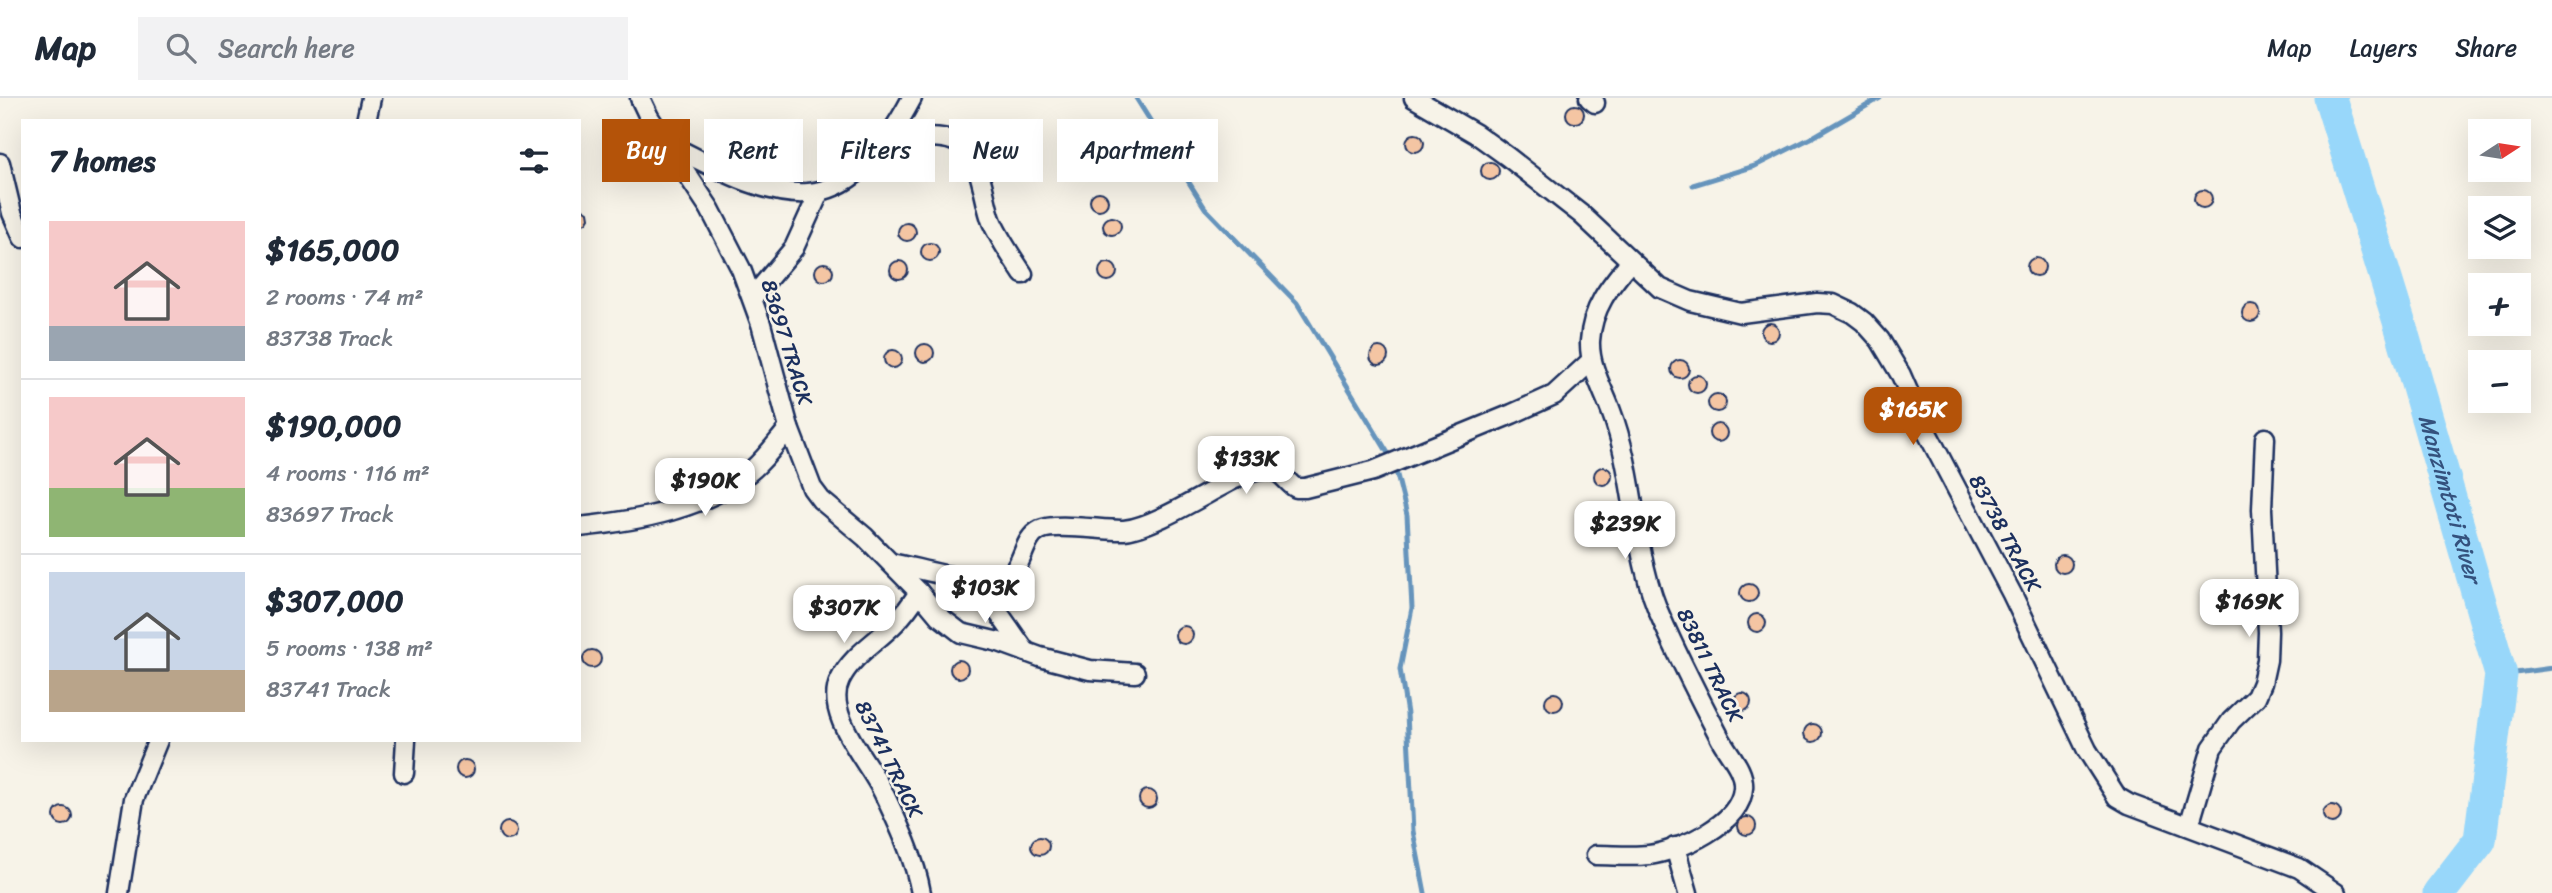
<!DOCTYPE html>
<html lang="en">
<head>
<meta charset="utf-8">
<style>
	:root { --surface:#fff; --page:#f2f2f3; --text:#1f2937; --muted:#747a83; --line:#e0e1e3; --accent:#b45309 }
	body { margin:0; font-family:Sriracha,sans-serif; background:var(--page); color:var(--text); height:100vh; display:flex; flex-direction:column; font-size:26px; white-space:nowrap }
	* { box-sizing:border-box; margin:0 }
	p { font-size:23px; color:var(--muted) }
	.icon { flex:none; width:38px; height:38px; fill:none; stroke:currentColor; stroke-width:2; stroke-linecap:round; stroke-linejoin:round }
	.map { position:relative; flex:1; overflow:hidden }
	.drawer { position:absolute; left:21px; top:21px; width:560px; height:623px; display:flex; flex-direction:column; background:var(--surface); border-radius:0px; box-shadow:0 7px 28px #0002 }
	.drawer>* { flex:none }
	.banner { position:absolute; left:602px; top:21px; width:665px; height:63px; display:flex; gap:14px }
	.needle { width:46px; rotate:78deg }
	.fabs { position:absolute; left:2468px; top:21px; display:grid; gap:14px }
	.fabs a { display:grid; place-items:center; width:63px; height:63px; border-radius:0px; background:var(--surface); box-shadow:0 7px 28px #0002; font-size:35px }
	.price { position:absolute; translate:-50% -60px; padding:0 16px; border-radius:14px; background:#fff; color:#222; font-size:23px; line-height:46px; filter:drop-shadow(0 2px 4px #0008) }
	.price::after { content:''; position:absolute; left:50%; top:42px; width:21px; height:16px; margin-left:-10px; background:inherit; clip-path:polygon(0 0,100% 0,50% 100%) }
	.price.selected { background:var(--accent); color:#fff }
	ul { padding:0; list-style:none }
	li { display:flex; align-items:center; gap:21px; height:175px; padding:0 28px }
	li+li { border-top:2px solid var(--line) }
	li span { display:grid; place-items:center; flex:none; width:196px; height:140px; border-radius:0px; color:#555 }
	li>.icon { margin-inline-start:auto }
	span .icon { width:84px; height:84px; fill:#fffc; stroke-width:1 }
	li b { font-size:30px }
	h2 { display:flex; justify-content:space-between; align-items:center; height:84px; padding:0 28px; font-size:30px }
	.tag { padding:0 24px; border-radius:0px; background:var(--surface); box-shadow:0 7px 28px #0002; font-size:24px; line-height:63px }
	.tag.selected { background:var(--accent); color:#fff }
	header { display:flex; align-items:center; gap:42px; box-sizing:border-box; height:98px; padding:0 35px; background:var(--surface); border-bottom:2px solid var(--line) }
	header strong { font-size:33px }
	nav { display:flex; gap:38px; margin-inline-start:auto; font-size:24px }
	.search { width:490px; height:63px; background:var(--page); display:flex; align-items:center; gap:18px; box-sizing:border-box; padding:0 24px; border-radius:0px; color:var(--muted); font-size:26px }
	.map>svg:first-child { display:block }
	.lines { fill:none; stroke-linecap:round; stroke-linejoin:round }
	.stream { stroke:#6694bc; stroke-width:5 }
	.river { stroke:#98d7fa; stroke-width:33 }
	.building { fill:#f4c5a3; stroke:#1b2f5e; stroke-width:2 }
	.minor-casing { stroke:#1b2f5e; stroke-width:23 }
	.minor { stroke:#f7f3e8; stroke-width:18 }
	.labels { text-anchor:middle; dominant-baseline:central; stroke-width:5; stroke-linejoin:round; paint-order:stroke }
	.street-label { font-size:21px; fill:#1b2f5e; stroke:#f7f3e8 }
	.water-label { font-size:23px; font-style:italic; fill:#34517d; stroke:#f7f3e8 }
</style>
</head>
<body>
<header>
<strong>Map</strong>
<div class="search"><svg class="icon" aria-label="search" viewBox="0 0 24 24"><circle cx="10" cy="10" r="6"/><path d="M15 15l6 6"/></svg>Search here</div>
<nav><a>Map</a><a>Layers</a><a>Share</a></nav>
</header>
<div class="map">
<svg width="2552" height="795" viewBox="0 0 2552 795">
	<rect width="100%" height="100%" fill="#f7f3e8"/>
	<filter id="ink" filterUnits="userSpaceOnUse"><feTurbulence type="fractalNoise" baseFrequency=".0143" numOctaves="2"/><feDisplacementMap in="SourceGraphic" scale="14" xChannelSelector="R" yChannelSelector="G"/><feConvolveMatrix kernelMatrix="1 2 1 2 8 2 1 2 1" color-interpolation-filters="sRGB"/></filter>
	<g filter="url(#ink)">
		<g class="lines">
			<g class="stream">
				<path d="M1136 0 1205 110 1297 205 1394 365 1407 417 1412 510 1400 571 1407 616 1413 733 1425 795"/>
				<path d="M1693 87 1755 68 1813 39 1880 0"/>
				<path d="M2501 577 2552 570"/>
			</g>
			<path class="river" id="s1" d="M2330 0 2401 230 2501 577 2480 742 2439 795"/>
		</g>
		<g class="building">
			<circle cx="1575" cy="16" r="9"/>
			<circle cx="1415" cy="45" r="9"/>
			<circle cx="1490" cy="73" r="9"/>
			<circle cx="2203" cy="101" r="9"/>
			<circle cx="1099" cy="103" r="9"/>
			<path d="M580 109 588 114 589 120 586 125 579 127Z"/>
			<circle cx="1112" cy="128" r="9"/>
			<circle cx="907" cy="134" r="9"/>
			<circle cx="930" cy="154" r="9"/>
			<circle cx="2036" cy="169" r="9"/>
			<circle cx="899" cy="172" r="9"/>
			<circle cx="824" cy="174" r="9"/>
			<circle cx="1108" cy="174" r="9"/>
			<circle cx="2251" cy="215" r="9"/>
			<circle cx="1770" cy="234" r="9"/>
			<circle cx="925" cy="255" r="9"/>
			<circle cx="1379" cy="258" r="9"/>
			<circle cx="893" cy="261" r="9"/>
			<circle cx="1680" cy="271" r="9"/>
			<circle cx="1697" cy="286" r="9"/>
			<circle cx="1717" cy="305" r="9"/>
			<circle cx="1718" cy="335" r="9"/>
			<circle cx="1603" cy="378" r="9"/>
			<circle cx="2063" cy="466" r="9"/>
			<circle cx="1749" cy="495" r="9"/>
			<circle cx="1757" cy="525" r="9"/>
			<circle cx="1184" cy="537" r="9"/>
			<circle cx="592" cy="561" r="9"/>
			<circle cx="959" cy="571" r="9"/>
			<circle cx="1554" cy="604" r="9"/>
			<circle cx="1742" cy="604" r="9"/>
			<circle cx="1813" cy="635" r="9"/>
			<circle cx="465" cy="671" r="9"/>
			<circle cx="1148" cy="701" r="9"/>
			<circle cx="2332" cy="716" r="9"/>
			<circle cx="63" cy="718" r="9"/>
			<circle cx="1747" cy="728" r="9"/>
			<circle cx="508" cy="733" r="9"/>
			<circle cx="1040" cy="748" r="9"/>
		</g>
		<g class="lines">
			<defs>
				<g id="minor">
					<path d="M640 0 649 19 710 111 741 171 761 226 789 330 812 390 821 402 865 439 919 494C912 505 905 515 896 524 878 543 851 558 840 582 823 616 869 664 883 694 898 725 915 761 921 795"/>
					<path d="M1414 0 1476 36 1508 59 1582 117 1660 190 1690 203 1741 215 1817 205 1833 206 1852 215 1864 224 1880 242 1901 277 1922 325 2012 496 2087 652 2117 699 2129 706 2299 770 2336 795"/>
					<path d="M1589 0 1595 5"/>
					<path d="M366 23 371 0"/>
					<path d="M884 45C905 42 934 35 954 43 983 53 982 100 992 124 1000 142 1012 159 1023 176"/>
					<path d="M672 48C785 107 843 130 912 0"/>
					<path d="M0 65 12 115 23 140"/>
					<path d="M752 200 794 150 819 95"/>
					<path d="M579 429C637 423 708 411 753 371 767 359 777 344 789 330"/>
					<path d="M891 465C923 471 970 487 1002 480 1025 474 1020 442 1040 432 1055 424 1105 433 1124 432 1154 429 1206 395 1235 381 1246 376 1259 370 1271 372 1282 373 1287 385 1296 390H1305L1373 373 1512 316 1554 297 1591 263"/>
					<path d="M965 479 986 497 1026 554"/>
					<path d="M919 494 939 518 961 535 999 544 1040 559 1090 572 1135 575"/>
					<path d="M404 675 406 642"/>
					<path d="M2189 728 2212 650 2231 623 2256 599 2262 585 2267 562 2268 534 2262 411 2265 340"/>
					<path d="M1675 749 1688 795"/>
					<path d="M1596 757C1613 757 1631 759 1649 757 1679 753 1741 726 1743 690 1745 671 1727 655 1719 638 1700 601 1680 563 1663 524 1632 458 1637 381 1611 313 1603 291 1589 268 1590 243 1592 210 1609 189 1630 164"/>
					<path d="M119 795 134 701 158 642"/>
				</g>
			</defs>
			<use href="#minor" class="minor-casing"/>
			<use href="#minor" class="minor"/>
		</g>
	</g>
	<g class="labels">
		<g class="street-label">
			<text transform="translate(787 244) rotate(73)">83697 TRACK</text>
			<text transform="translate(2005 435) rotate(62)">83738 TRACK</text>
			<text transform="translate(1710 567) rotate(64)">83811 TRACK</text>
			<text transform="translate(889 661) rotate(64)">83741 TRACK</text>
		</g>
		<g class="water-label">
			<text stroke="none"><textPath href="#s1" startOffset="418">Manzimtoti River</textPath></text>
		</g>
	</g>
</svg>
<div class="fabs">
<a><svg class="needle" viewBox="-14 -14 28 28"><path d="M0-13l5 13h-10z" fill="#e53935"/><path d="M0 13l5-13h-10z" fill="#747a83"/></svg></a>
<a><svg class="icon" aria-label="layers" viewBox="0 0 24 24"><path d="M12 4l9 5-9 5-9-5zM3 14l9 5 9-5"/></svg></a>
<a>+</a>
<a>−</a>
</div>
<b class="price selected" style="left:1913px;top:349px">$165K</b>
<b class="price" style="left:1246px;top:398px">$133K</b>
<b class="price" style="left:705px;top:420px">$190K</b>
<b class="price" style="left:1625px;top:463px">$239K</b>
<b class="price" style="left:985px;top:527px">$103K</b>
<b class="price" style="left:2249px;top:541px">$169K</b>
<b class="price" style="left:844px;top:547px">$307K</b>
<div class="banner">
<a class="tag selected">Buy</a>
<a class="tag">Rent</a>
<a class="tag">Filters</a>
<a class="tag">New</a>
<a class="tag">Apartment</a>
</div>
<section class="drawer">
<h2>7 homes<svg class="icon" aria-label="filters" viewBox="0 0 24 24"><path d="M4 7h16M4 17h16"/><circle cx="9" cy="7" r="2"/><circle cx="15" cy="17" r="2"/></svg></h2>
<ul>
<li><span style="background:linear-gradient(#f6c9c9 75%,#9aa5b1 0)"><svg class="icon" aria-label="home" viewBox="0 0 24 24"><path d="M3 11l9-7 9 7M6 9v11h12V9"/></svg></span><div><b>$165,000</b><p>2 rooms · 74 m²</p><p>83738 Track</p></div></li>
<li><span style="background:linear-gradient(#f6c9c9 65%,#8fb573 0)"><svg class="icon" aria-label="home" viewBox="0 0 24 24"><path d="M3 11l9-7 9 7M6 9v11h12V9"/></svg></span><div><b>$190,000</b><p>4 rooms · 116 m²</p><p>83697 Track</p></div></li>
<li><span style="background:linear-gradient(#c9d6e8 70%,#b9a48a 0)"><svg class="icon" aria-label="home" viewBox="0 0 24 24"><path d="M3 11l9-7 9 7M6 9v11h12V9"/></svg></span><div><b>$307,000</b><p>5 rooms · 138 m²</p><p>83741 Track</p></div></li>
</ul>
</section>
</div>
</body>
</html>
